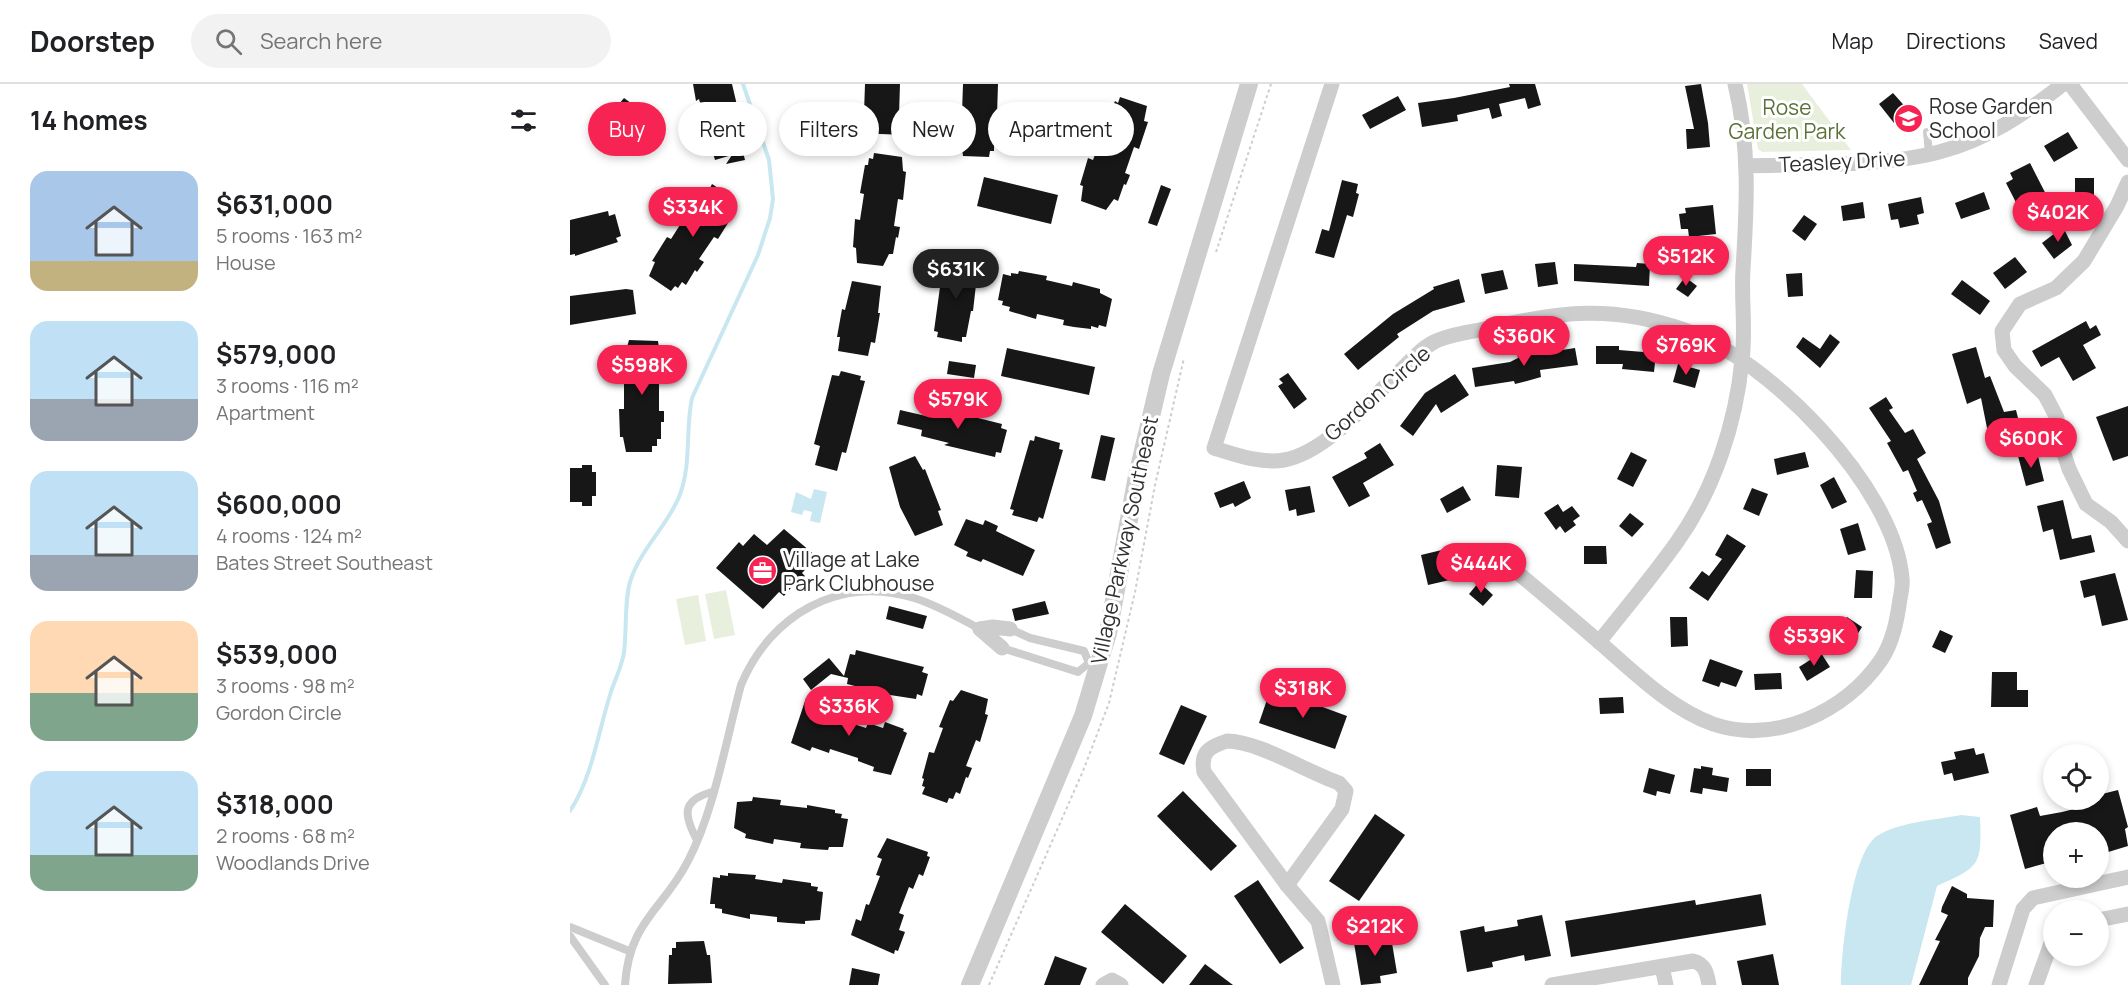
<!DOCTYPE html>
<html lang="en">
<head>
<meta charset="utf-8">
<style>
	:root { --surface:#fff; --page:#f2f2f2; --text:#202124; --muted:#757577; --line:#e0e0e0; --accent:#f72353 }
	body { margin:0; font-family:Manrope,sans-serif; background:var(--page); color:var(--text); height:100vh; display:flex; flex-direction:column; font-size:22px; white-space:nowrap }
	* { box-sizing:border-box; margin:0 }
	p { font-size:20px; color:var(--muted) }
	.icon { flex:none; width:33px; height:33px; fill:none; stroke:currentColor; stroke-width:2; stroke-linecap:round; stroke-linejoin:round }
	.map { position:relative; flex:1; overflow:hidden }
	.drawer { display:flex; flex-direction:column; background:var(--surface); width:570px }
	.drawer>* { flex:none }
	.guide { position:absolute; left:18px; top:18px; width:570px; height:54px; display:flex; gap:12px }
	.tools { position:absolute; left:1473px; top:660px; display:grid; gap:12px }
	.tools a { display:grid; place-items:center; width:66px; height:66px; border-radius:50%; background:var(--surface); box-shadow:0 3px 9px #0003; font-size:30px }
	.price { position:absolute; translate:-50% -51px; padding:0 14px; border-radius:21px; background:var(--accent); color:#fff; font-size:20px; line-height:39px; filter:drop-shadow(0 2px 3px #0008) }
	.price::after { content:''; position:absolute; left:50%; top:36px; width:18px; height:14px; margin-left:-9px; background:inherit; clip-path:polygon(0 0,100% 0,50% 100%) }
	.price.on { background:#222; color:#fff }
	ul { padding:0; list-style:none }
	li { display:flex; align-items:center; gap:18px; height:150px; padding:0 30px }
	li span { display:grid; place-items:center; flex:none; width:168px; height:120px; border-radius:18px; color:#555 }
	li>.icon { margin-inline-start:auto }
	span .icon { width:72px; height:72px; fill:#fffc; stroke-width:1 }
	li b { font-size:26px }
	h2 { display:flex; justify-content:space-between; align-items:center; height:72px; padding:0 30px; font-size:26px }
	.pill { padding:0 21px; border-radius:27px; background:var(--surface); box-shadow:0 3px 9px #0003; font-size:21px; line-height:54px }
	.pill.on { background:var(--accent); color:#fff }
	header { display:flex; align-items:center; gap:36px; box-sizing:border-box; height:84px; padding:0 30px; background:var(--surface); border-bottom:2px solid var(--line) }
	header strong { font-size:28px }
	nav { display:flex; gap:33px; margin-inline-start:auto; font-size:21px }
	.search { width:420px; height:54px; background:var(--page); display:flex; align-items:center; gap:15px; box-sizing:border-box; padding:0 21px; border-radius:33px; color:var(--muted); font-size:22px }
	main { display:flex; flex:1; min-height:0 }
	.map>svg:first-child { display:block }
	.green { fill:#e9efdd }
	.water { fill:#c8e7f0 }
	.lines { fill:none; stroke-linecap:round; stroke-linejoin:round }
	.stream { stroke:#c8e7f0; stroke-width:4 }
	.building { fill:#171717 }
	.path { stroke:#cdcdcd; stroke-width:2; stroke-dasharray:3 3; stroke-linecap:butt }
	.service { stroke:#cdcdcd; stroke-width:8 }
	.minor { stroke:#cdcdcd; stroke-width:15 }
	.tertiary { stroke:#cdcdcd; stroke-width:18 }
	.labels { text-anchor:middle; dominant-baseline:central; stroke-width:6; stroke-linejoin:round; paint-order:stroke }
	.poi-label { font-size:21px; fill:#303030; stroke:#fff; text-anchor:start }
	.park-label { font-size:21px; fill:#5c7138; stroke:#fff }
	.street-label { font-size:21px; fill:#303030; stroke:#fff }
</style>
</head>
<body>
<header>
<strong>Doorstep</strong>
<div class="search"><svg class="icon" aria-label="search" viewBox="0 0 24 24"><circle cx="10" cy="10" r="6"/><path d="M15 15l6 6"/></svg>Search here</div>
<nav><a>Map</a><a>Directions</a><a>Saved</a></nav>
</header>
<main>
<section class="drawer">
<h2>14 homes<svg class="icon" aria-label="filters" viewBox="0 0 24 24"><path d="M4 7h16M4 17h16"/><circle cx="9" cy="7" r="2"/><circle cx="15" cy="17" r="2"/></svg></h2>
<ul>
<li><span style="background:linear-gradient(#a9c7e8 75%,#c2b280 0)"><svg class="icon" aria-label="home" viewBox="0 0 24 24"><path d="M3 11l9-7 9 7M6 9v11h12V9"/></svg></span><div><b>$631,000</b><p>5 rooms · 163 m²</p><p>House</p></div></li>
<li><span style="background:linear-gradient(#bfe0f5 65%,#9aa5b1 0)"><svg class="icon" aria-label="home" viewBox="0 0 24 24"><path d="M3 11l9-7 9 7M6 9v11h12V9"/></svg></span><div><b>$579,000</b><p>3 rooms · 116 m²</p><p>Apartment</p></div></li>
<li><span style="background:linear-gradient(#bfe0f5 70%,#9aa5b1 0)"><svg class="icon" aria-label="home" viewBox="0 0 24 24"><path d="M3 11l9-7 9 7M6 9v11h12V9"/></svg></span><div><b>$600,000</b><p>4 rooms · 124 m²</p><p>Bates Street Southeast</p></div></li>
<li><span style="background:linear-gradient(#ffd9b3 60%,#7fa58c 0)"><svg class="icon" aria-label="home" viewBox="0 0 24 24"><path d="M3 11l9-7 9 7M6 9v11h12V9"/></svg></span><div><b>$539,000</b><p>3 rooms · 98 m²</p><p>Gordon Circle</p></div></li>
<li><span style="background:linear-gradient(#bfe0f5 70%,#7fa58c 0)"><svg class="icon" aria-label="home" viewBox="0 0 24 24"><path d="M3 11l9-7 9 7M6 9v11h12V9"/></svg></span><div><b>$318,000</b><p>2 rooms · 68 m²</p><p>Woodlands Drive</p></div></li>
</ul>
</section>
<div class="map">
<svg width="1558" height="901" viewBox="0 0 1558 901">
	<rect width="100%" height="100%" fill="#fff"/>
	<g class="green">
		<path d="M1177 0H1232L1281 66 1192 68 1188 65Z"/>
		<path d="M156 506 165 551 144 555 135 510Z"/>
		<path d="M128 511 136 557 115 561 106 515Z"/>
	</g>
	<g class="water">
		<path d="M244 405 257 408 250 439 240 437 242 428 234 426 232 431 221 428 226 408 241 415Z"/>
		<path d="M1391 731 1410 733C1412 781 1410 783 1367 802L1341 901H1271C1271 871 1281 769 1307 752 1329 738 1365 736 1391 731Z"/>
	</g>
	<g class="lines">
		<path class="stream" d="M0 727C22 694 28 649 40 611 44 597 52 583 54 568 57 546 54 514 61 495 71 465 97 442 109 413 122 381 115 347 122 314L188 171 200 134 203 115 199 76 173 0"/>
	</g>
	<g class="building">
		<path d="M123 0H162L170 34 176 33 178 43 176 44 180 61 176 62 177 67 173 68 175 76 156 80 162 71 145 76 143 69H140L132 43 136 42 129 15 126 17Z"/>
		<path d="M295 0H330L329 31H336L335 51 286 49 287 28 294 29Z"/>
		<path d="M393 0H428L427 32H432V43H429L428 60H424V67H420L419 73 393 72 391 57H387V29H392Z"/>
		<path d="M939 0H965L971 21 958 25 955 14 929 20 932 32 922 35 919 24 887 31 888 37 852 43 848 19 884 14 940 3Z"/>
		<path d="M1131 0 1138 39 1140 63 1117 65 1116 45H1124L1115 2Z"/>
		<path d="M1323 9 1339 27 1324 39 1309 20Z"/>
		<path d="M828 12 836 26 800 45 792 31Z"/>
		<path d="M550 13 577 22 574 37 578 38 569 65 564 63 555 89 560 91 556 101 554 100 548 117 544 115 536 126 511 117 513 102 510 101 518 74 523 76 532 51 528 49 539 23 542 24 545 17 548 19Z"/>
		<path d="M54 14 65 22 35 59 24 50Z"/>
		<path d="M1498 48 1508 64 1484 78 1474 62Z"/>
		<path d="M304 69 332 73 333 87 336 88 333 116 328 115 324 142 330 143 328 154 326 153 323 170H319L313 182 287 179 286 164 283 163 285 135 290 136 294 110 290 109 295 81H298L299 74 303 75Z"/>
		<path d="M1460 79 1482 122 1455 136 1436 99 1443 95 1440 89Z"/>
		<path d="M414 93 488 111 481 140 407 122Z"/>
		<rect x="1505" y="94" width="19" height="28"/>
		<path d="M772 96 788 100 786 109 789 110 783 133 777 131 764 174 745 169 752 145 759 147Z"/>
		<path d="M142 100 166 116 160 129 163 131 148 155 144 153 129 175 134 178 127 188 125 186 116 201 112 198 108 204 105 202 101 207 79 192 85 178 82 177 97 153 101 155 115 133 112 131 129 108 132 109 136 104 139 106Z"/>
		<path d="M591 101 601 105 587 142 578 139Z"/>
		<path d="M1414 108 1420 125 1391 135 1385 119Z"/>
		<path d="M1351 113 1354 129 1347 131 1349 140 1330 144 1328 135 1321 136 1318 120Z"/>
		<path d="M1293 118 1295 134 1273 137 1271 122Z"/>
		<path d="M1143 121 1146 150 1119 153 1118 145H1111L1109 130 1116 129 1115 124Z"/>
		<path d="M38 127 39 132 45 130 51 152 46 154 48 158 5 172V170L0 171V136Z"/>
		<path d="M1234 131 1247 140 1235 157 1222 147Z"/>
		<path d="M1493 143 1502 161 1484 175 1472 159Z"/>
		<path d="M381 173 406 178 405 183H408L403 227H401L396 253H392V258L367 253 368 248 364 247 370 203H373L378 178H380Z"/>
		<path d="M1445 173 1457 188 1435 205 1423 189Z"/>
		<path d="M985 178 988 200 968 203 965 180Z"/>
		<path d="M1067 179 1080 180 1079 202 1004 197V180L1066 183Z"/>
		<path d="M933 186 938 205 915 210 911 190Z"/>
		<path d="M449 187 477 192 476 196 502 202 503 198 530 205V209L542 215 536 243 529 241 528 244 521 242V245L504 243 493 241 494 236 467 230 466 235 439 227 440 223 432 221 433 217 428 216 433 190 441 192V189L448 190Z"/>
		<path d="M1232 189 1233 212 1218 213 1216 190Z"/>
		<path d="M1115 193 1127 202 1118 213 1106 205Z"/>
		<path d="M889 195 895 218 863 227 827 250 829 253 788 286 774 270 823 230 864 205 863 203Z"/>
		<path d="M1392 196 1420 217 1410 231 1381 210Z"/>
		<path d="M282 197 311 202 308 229H310L305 259 301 258 298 272 268 267 270 253H267L272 225 275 226Z"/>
		<path d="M56 205 63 206 66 230 0 241V212Z"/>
		<path d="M1516 237 1520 245 1526 241 1531 251 1513 261 1526 284 1503 297 1489 273 1471 283 1462 267Z"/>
		<path d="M1260 250 1270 258 1250 284 1226 263 1233 253 1250 265Z"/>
		<path d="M59 256 88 257 90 271H93L94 300H89V327H94V338H91V355H87V362H82V368H56L53 353H50L49 325H54V298H50L52 270H55Z"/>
		<path d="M1026 262H1049V266L1086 269 1084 288 1052 285 1053 280H1026Z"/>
		<path d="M1406 263 1415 294 1420 292 1434 328 1446 326 1450 342 1418 349 1411 314 1397 320 1382 270Z"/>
		<path d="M437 264 525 283 519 311 431 292Z"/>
		<path d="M1005 264 1008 281 970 286 971 293 957 297 945 300 944 297 905 303 902 284 940 278 948 274 947 269 965 265 966 270Z"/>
		<path d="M379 277 406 281 404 294 377 290Z"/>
		<path d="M1108 280 1130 286 1125 304 1103 298Z"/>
		<path d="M271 287 291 292 290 296 295 297 276 369 272 368 267 387 245 381 250 362 244 360 262 291 269 292Z"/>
		<path d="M718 289 737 315 724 325 708 302 713 299 709 295Z"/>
		<path d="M885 290 899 311 871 329 866 320 843 352 830 342 855 309Z"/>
		<path d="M1316 313 1323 324 1319 326 1335 349 1343 345 1356 369 1347 375 1369 417 1381 459 1366 465 1357 440 1362 438 1352 416 1347 418 1343 409 1347 407 1338 386 1333 388 1317 359 1321 357 1299 324Z"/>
		<path d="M1558 322V372L1543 377 1526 333Z"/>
		<path d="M364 323 432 340 431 344 437 346 431 369 426 368 425 373 374 361 379 359 351 352 352 346 327 340 330 326 356 332 358 325 363 326Z"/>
		<path d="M531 351 545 354 535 397 521 394Z"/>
		<path d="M465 352 490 359 489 365 493 366 473 435 469 433 467 438 442 431 444 426 440 425 460 356 464 357Z"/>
		<path d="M810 359 824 381 793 399 800 412 779 423 762 393 797 374 794 369Z"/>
		<path d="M1061 368 1077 376 1063 403 1047 395Z"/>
		<path d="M1235 368 1239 383 1207 391 1204 375Z"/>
		<path d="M1467 368 1474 397 1456 402 1448 372Z"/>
		<path d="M345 372 353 386 355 385 371 426 368 427 373 441 345 452 330 423 319 383Z"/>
		<path d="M12 381H22V388H26V412H22V422H12V418H0V384H12Z"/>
		<path d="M927 381 952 383 949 414 925 412Z"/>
		<path d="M1264 393 1277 418 1262 425 1250 401Z"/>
		<path d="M674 397 681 414 665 423 663 419 650 424 644 409Z"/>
		<path d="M740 402 745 428 727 432 726 425 719 427 715 406Z"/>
		<path d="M893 402 901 416 877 429 870 415Z"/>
		<path d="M1182 404 1198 410 1189 432 1173 425Z"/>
		<path d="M1493 416 1502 455 1521 451 1525 468 1490 476 1483 445 1473 448 1467 422Z"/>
		<path d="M988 420 993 428 1002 422 1010 432 1003 437 1006 441 995 449 990 442 986 446 974 429Z"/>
		<path d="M1060 429 1074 440 1062 453 1049 442Z"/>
		<path d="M396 435 413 441 415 436 428 442 426 447 465 466 453 492 413 475 411 478 396 472 398 468 384 461Z"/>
		<path d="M1288 439 1296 466 1278 471 1270 445Z"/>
		<path d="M214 445 247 473 232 489 235 492 228 500 226 498 214 512 209 508 193 525 146 484 169 458 173 462 184 450 197 461Z"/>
		<path d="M1157 450 1176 462 1138 517 1119 504 1132 487 1139 492 1152 475 1145 471Z"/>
		<path d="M1014 462H1036L1037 480H1014Z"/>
		<path d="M876 465 884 495 858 501 851 471Z"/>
		<path d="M1286 486 1303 487 1302 514H1284Z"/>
		<path d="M1545 489 1558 536 1532 542 1525 511 1514 514 1510 497Z"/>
		<path d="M909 498 923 511 913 522 899 510Z"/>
		<path d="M475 517 479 530 445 537 442 525Z"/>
		<path d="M319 522 357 532 353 545 316 535Z"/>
		<path d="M1100 533H1117L1118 562 1101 563Z"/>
		<path d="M1277 533 1292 543 1279 564 1263 555Z"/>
		<path d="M1370 546 1383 552 1375 569 1362 563Z"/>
		<path d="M286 566 354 583 352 588 358 590 352 612 347 610 346 615 320 611 277 600 278 594 261 590 241 606 233 595 259 574 274 592 280 570 285 571Z"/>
		<path d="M1251 569 1260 583 1237 597 1229 583Z"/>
		<path d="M1140 575 1173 587 1166 603 1151 598 1149 603 1132 597Z"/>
		<path d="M1422 588H1447V606H1458V623H1421Z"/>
		<path d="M1211 589 1212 605 1185 606 1184 590Z"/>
		<path d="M701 604 777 632 765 665 689 639Z"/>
		<path d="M391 606 418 615 415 630 418 631 410 658 406 656 396 682 402 684 398 694 396 693 390 710 386 708 383 715 379 714 377 719 352 710 355 703 352 702 354 695 352 694 359 668 364 669 373 644 369 643 380 616 383 617Z"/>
		<path d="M1053 613 1054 629 1030 630 1029 614Z"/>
		<path d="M236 614 258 622 257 626 272 631 271 636 296 644 298 639 313 644 315 638 334 645 333 647 337 649 321 691 303 687 304 683 288 677V674L260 665 259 669 242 663 240 667 221 659Z"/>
		<path d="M611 621 637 632 614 681 589 670Z"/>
		<path d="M1404 664 1406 671 1414 669 1419 689 1384 697 1382 689 1374 691 1371 678 1386 675 1384 668Z"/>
		<path d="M1131 682 1143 684 1142 691 1159 694 1157 708 1133 704 1132 710 1120 708 1124 684 1131 685Z"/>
		<path d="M1079 684 1105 691 1100 710 1087 707 1086 712 1073 708Z"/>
		<rect x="1176" y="685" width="25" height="17"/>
		<path d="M1548 706 1558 743 1555 745 1558 762 1535 769 1533 760 1528 761V748H1484V772L1478 773 1480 778 1455 785 1440 731 1467 723 1470 732 1492 728 1524 720 1523 716H1528V711Z"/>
		<path d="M613 707 667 762 641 787 587 732Z"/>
		<path d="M183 713 211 716 210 721 237 724V721L265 726V729L272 730 271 734 278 735 273 763H259L258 766 242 765 230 764 231 759 204 755 203 760 175 754 176 750 164 744 167 718 182 717Z"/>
		<path d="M805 730 835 751 789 817 759 797Z"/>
		<path d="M317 754 358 768 357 772 360 773 353 792 349 790 343 805 339 803 329 829 334 831 329 846 335 848 328 867 325 866 324 870 281 851 286 835 291 837 296 820 299 821 310 792 306 791 312 775 307 773Z"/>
		<path d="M158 789 186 791 185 795 212 799 213 795 241 799V802L248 803 247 807 253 808 250 836 235 837V840L219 839 207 838V833L180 830V835L152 829V825L145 824V820H140L143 793 150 794V791L158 792Z"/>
		<path d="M688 796 734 864 710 880 664 812Z"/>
		<path d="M1382 802 1397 810V814L1424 816 1423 843H1415L1410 854 1409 872 1398 894V901H1349L1370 857 1365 856 1378 831 1371 828 1372 823Z"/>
		<path d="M1191 810 1196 841 1001 873 995 837 1125 816 1126 821Z"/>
		<path d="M555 820 617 872 593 900 531 848Z"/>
		<path d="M972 831 981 872 955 877 954 871 922 878 923 883 897 888 890 847 914 842 915 848 948 842 947 836Z"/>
		<path d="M820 847 827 889 810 892 811 899 791 901 783 853Z"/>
		<path d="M134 857 137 871H140L142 899 98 900 99 871H102V864H106V858Z"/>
		<path d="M1203 870 1209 901H1172L1167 877Z"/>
		<path d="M485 872 517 884 510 901H474Z"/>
		<path d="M635 880 663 901H619Z"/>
		<path d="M282 884 310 890 308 901H279Z"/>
	</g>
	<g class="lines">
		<g class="path">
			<path d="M646 168 701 0"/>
			<path d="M419 901 513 687 539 619 565 508 585 401 614 274"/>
		</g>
		<g class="service">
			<path d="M1357 48 1359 70"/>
			<path d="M440 545 460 554 514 567 519 579 528 582"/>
			<path d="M432 564 508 588 519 579"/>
			<path d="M127 756C113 730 112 716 142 708"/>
			<path d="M0 843 59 867"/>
			<path d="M0 852 35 901"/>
			<path d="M55 901C59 837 93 826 118 777 144 728 156 656 171 601 200 531 269 491 344 514 367 521 389 534 410 545"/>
		</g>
		<g class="minor">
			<path d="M762 0 644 364C666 371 691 380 714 376 753 369 794 323 821 296 834 284 847 267 864 258 880 250 902 248 919 244 991 227 1043 221 1115 246 1198 275 1324 402 1332 494 1333 501 1331 509 1330 515 1327 536 1323 558 1311 576 1275 628 1205 661 1143 640 1099 624 1063 587 1028 557 993 527 959 498 924 469"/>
			<path d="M1500 0 1558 76"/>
			<path d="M1176 82C1236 80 1312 83 1369 68 1416 56 1455 30 1493 0"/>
			<path d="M1558 98 1547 122 1514 177 1486 204 1450 220 1432 247 1434 266 1445 282 1475 311 1487 334 1489 354 1499 385 1516 420 1541 438 1558 457"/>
			<path d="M410 545 423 543 440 545"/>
			<path d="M410 545 432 564"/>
			<path d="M1029 558C1055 525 1083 492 1107 458 1144 406 1166 339 1172 276 1176 246 1171 215 1173 185 1177 122 1180 62 1165 0"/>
			<path d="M657 657C688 657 737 688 769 699L776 707 772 725 717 801 634 688C630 668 639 663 657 657Z"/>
			<path d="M717 801 748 837 763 901"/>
			<path d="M1528 836 1558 830"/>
			<path d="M1092 883 1096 901"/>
			<path d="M533 901 542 896 551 901"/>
			<path d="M982 901 1123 877C1135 880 1137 889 1139 901"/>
			<path d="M1429 901 1453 825 1463 814 1558 793"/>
			<path d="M1466 901 1484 851"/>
		</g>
		<path class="tertiary" d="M400 901 513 632 538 549 567 392 591 290 679 0"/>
	</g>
	<defs>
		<symbol id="school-disc" viewBox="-11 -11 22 22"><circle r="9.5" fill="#f72353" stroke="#fff"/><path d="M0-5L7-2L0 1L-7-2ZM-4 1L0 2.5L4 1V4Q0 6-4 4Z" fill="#fff"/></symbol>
		<symbol id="office-disc" viewBox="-11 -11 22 22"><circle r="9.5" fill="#f72353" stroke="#fff"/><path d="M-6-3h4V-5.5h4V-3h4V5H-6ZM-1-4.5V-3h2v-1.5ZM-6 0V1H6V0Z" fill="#fff"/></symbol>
	</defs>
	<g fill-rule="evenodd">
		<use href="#school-disc" x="1322" y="18" width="33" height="33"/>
		<use href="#office-disc" x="176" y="470" width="33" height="33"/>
	</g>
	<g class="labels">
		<g class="poi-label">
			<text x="1359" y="22">Rose Garden<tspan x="1359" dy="24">School</tspan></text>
			<text x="213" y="475">Village at Lake<tspan x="213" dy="24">Park Clubhouse</tspan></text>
		</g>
		<g class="park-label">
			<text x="1217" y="23">Rose<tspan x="1217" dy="24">Garden Park</tspan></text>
		</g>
		<g class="street-label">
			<text transform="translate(1272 77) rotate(-3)">Teasley Drive</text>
			<text transform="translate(807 309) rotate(-41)">Gordon Circle</text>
			<text transform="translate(554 456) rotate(-78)">Village Parkway Southeast</text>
		</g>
	</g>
</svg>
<div class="tools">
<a><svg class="icon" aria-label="locate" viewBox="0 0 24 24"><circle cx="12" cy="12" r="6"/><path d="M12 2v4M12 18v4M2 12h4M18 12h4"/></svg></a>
<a>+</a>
<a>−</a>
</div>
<b class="price" style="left:123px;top:154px">$334K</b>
<b class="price" style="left:1488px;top:159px">$402K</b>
<b class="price" style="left:1116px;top:203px">$512K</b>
<b class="price on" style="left:386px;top:216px">$631K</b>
<b class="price" style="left:954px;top:283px">$360K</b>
<b class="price" style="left:1116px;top:292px">$769K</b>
<b class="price" style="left:72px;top:312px">$598K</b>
<b class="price" style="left:388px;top:346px">$579K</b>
<b class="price" style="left:1461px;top:385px">$600K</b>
<b class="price" style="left:911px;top:510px">$444K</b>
<b class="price" style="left:1244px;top:583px">$539K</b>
<b class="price" style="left:733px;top:635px">$318K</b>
<b class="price" style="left:279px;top:653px">$336K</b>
<b class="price" style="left:805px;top:873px">$212K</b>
<div class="guide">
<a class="pill on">Buy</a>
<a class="pill">Rent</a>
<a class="pill">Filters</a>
<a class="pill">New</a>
<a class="pill">Apartment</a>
</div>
</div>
</main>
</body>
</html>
